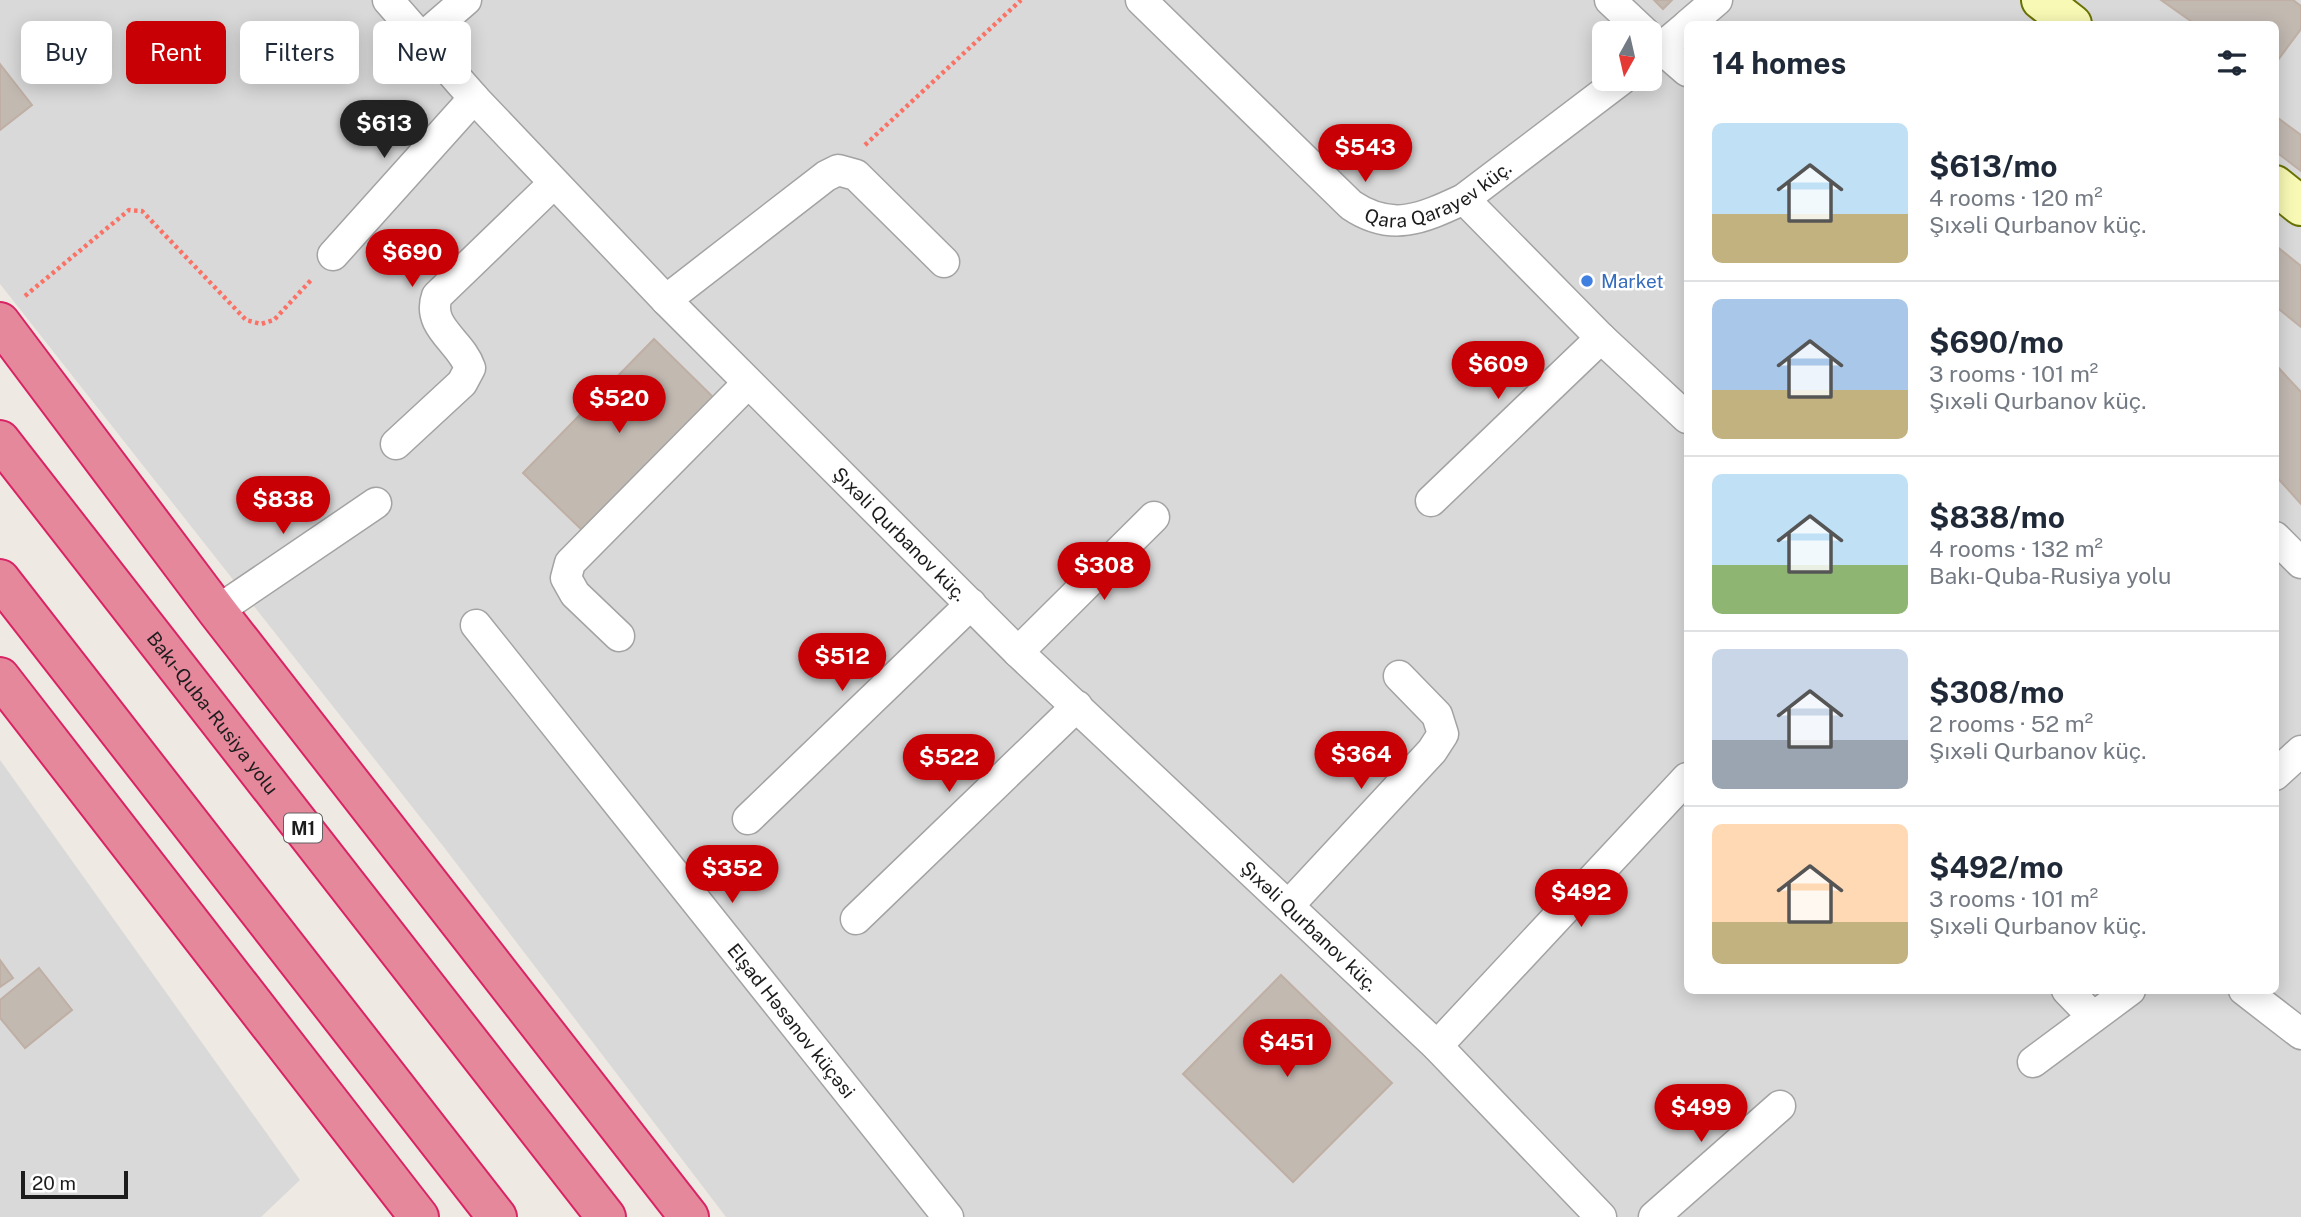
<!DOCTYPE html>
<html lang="en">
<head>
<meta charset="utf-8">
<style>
	:root { --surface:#fff; --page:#f2f2f3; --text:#1f2937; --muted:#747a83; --line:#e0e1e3; --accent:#c80005 }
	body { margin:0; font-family:"Public Sans",sans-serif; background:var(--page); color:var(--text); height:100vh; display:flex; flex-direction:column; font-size:26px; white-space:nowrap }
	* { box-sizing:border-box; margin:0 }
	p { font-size:23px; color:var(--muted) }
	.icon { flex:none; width:38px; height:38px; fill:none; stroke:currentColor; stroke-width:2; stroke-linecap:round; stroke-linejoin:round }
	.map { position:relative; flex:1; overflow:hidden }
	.drawer { position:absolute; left:1684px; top:21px; width:595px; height:973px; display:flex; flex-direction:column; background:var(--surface); border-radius:10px; box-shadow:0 4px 18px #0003 }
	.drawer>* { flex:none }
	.guide { position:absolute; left:21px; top:21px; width:665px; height:63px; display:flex; gap:14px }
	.needle { width:46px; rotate:188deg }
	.controls { position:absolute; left:1592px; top:21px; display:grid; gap:14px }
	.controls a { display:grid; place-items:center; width:70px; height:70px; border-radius:10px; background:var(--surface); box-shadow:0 4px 18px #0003; font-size:35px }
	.scale { position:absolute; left:21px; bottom:18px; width:107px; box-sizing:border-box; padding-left:7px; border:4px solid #1c1c1c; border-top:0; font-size:19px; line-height:24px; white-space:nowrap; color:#1c1c1c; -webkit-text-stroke:5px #fff; paint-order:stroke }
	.price { position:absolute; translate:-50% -60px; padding:0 16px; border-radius:24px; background:var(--accent); color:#fff; font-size:23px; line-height:46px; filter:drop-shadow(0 2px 4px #0008) }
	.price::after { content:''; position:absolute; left:50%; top:42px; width:21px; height:16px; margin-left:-10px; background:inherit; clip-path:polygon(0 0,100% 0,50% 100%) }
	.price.active { background:#222; color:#fff }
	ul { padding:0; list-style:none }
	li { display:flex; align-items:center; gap:21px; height:175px; padding:0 28px }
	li+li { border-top:2px solid var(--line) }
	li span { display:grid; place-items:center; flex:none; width:196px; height:140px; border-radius:10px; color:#555 }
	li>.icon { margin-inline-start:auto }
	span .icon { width:84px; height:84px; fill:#fffc; stroke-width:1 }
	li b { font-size:30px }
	h2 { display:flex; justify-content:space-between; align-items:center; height:84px; padding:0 28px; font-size:30px }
	.chip { padding:0 24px; border-radius:10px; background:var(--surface); box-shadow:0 4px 18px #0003; font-size:24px; line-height:63px }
	.chip.active { background:var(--accent); color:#fff }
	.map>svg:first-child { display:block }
	.residential { fill:#dad9d9; fill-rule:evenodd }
	.building { fill:#c2b9b1; stroke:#bfafa4; stroke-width:2 }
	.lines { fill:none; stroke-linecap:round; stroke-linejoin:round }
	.street-casing { stroke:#a3a3a3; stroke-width:33 }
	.secondary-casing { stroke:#697204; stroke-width:42 }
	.highway-casing { stroke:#d82365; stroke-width:42 }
	.path { stroke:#fa7266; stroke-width:4.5; stroke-dasharray:3.5 3.5; stroke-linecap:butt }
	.street { stroke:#fff; stroke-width:30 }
	.secondary { stroke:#f8f9b4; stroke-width:38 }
	.highway { stroke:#e6889c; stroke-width:38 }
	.shop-dot { fill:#3f7fe0; stroke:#fff; stroke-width:2.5 }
	.labels { text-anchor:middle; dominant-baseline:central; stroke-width:5; stroke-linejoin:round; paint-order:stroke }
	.shield { fill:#fff; stroke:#606060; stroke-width:2 }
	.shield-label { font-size:18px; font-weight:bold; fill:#1c1c1c }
	.street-label { font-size:19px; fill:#1c1c1c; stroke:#fff }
	.shop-label { font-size:19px; fill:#366cbe; stroke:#fff; text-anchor:start }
</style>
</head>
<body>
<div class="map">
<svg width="2301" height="1217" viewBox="0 0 2301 1217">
	<rect width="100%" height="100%" fill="#eee9e2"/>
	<g class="residential">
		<path d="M0 0H2301V1217H726L443 846 0 284ZM1687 24H2275V990H1687ZM1605 33H1650V79H1605Z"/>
		<path d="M0 760 300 1180 261 1217H0Z"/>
	</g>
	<g class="building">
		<path d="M1654 0H1672L1663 9Z"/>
		<path d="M2161 0H2293L2301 6V29L2275 64V24H2195Z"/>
		<path d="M0 64 32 105 0 130Z"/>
		<path d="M2278 118 2301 135V171L2275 151V122Z"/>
		<path d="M2275 245 2301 266V327L2275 306Z"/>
		<path d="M654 339 714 398 583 531 523 473Z"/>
		<path d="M2275 364 2301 392V504L2275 475Z"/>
		<path d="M0 960 13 978 0 987Z"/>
		<path d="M39 968 72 1010 25 1048 0 1018V1000Z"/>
		<path d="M1281 975 1392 1083 1293 1182 1183 1074Z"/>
	</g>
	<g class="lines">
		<defs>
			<g id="street">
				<path id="s1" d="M388 0 474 98 666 300 1018 652 1437 1046 1601 1217"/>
				<path id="s2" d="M1141 0 1351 205C1392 233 1423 218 1464 199L1622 79"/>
				<path d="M1610 0 1645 33"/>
				<path d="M1689 24 1717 0"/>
				<path d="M423 37 466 0"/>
				<path d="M1650 39 1687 71"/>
				<path d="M1650 57 1687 26"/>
				<path d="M1464 199 1601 338 1687 418"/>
				<path d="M333 255 474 98"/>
				<path d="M666 300 826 176 838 170 856 175 944 262"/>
				<path d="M396 444 462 383 470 368C461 341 426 327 437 296L554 183"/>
				<path d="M1431 501 1601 338"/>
				<path d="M2275 537 2301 563"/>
				<path d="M217 611 376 503"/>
				<path id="s3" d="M476 625 948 1217"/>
				<path d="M619 636 575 594 566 578 570 563 748 383"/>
				<path d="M1018 652 1154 517"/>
				<path d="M2275 775 2301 751"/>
				<path d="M748 819 971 604"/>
				<path d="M1289 905 1432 751 1443 734 1437 715 1399 676"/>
				<path d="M856 919 1077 706"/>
				<path d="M2067 990 2093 1017"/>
				<path d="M2244 990 2301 1034"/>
				<path d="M1437 1046 1687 778"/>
				<path d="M2033 1062 2130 990"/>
				<path d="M1654 1217 1780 1106"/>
			</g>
			<g id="secondary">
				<path d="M2041 0 2072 24"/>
				<path d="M2275 185 2301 206"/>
			</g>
			<g id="highway">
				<path d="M0 322 217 611 689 1217"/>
				<path id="s4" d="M0 440 606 1217"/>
				<path d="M0 579 497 1217"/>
				<path d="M0 677 419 1217"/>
			</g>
		</defs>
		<use href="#street" class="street-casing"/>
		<use href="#secondary" class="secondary-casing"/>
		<use href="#highway" class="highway-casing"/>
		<g class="path">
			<path d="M865 145 1021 0"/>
			<path d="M25 296 129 210 142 211 246 320 261 324 274 320 312 279"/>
		</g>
		<use href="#street" class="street"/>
		<use href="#secondary" class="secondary"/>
		<use href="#highway" class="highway"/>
	</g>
	<circle class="shop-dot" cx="1587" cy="281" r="7"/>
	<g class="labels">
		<rect class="shield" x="284" y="813.5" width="38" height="29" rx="5"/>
		<g class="shield-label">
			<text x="303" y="828">M1</text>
		</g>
		<g class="street-label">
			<text stroke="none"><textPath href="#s2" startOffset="390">Qara Qarayev küç.</textPath></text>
			<text stroke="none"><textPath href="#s1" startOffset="740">Şıxəli Qurbanov küç.</textPath></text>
			<text stroke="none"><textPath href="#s4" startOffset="346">Bakı-Quba-Rusiya yolu</textPath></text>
			<text stroke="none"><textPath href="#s1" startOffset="1307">Şıxəli Qurbanov küç.</textPath></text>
			<text stroke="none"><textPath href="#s3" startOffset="506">Elşad Həsənov küçəsi</textPath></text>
		</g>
		<g class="shop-label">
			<text x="1601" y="281">Market</text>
		</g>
	</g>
</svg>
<div class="controls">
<a><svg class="needle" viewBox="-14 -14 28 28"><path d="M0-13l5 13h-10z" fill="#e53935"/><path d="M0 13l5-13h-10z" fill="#747a83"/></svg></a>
</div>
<div class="scale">20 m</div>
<b class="price active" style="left:384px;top:160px">$613</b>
<b class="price" style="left:1365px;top:184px">$543</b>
<b class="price" style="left:412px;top:289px">$690</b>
<b class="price" style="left:1498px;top:401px">$609</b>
<b class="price" style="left:619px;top:435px">$520</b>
<b class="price" style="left:283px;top:536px">$838</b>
<b class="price" style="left:1104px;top:602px">$308</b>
<b class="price" style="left:842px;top:693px">$512</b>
<b class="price" style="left:1361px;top:791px">$364</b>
<b class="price" style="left:949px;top:794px">$522</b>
<b class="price" style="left:732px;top:905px">$352</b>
<b class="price" style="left:1581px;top:929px">$492</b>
<b class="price" style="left:1287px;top:1079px">$451</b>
<b class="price" style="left:1701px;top:1144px">$499</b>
<div class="guide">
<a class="chip">Buy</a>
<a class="chip active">Rent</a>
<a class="chip">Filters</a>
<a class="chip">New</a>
</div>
<section class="drawer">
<h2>14 homes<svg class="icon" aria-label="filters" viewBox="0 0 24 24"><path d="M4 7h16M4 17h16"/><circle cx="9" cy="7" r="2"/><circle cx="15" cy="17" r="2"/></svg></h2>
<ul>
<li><span style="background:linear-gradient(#bfe0f5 65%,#c2b280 0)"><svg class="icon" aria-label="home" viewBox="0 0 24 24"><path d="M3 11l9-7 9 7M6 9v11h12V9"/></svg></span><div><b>$613/mo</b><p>4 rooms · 120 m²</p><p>Şıxəli Qurbanov küç.</p></div></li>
<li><span style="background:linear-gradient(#a9c7e8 65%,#c2b280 0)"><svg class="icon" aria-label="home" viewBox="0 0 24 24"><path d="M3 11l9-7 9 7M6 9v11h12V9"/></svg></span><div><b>$690/mo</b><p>3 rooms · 101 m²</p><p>Şıxəli Qurbanov küç.</p></div></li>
<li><span style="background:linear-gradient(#bfe0f5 65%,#8fb573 0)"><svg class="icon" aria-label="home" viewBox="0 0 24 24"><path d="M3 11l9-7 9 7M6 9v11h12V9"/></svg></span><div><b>$838/mo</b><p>4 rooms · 132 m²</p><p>Bakı-Quba-Rusiya yolu</p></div></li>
<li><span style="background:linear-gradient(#c9d6e8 65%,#9aa5b1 0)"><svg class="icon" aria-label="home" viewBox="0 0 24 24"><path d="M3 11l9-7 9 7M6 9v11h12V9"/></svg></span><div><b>$308/mo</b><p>2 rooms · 52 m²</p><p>Şıxəli Qurbanov küç.</p></div></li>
<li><span style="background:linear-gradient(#ffd9b3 70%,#c2b280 0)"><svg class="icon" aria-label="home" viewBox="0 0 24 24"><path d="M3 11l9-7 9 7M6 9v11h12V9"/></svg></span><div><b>$492/mo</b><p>3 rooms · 101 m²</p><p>Şıxəli Qurbanov küç.</p></div></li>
</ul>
</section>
</div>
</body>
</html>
